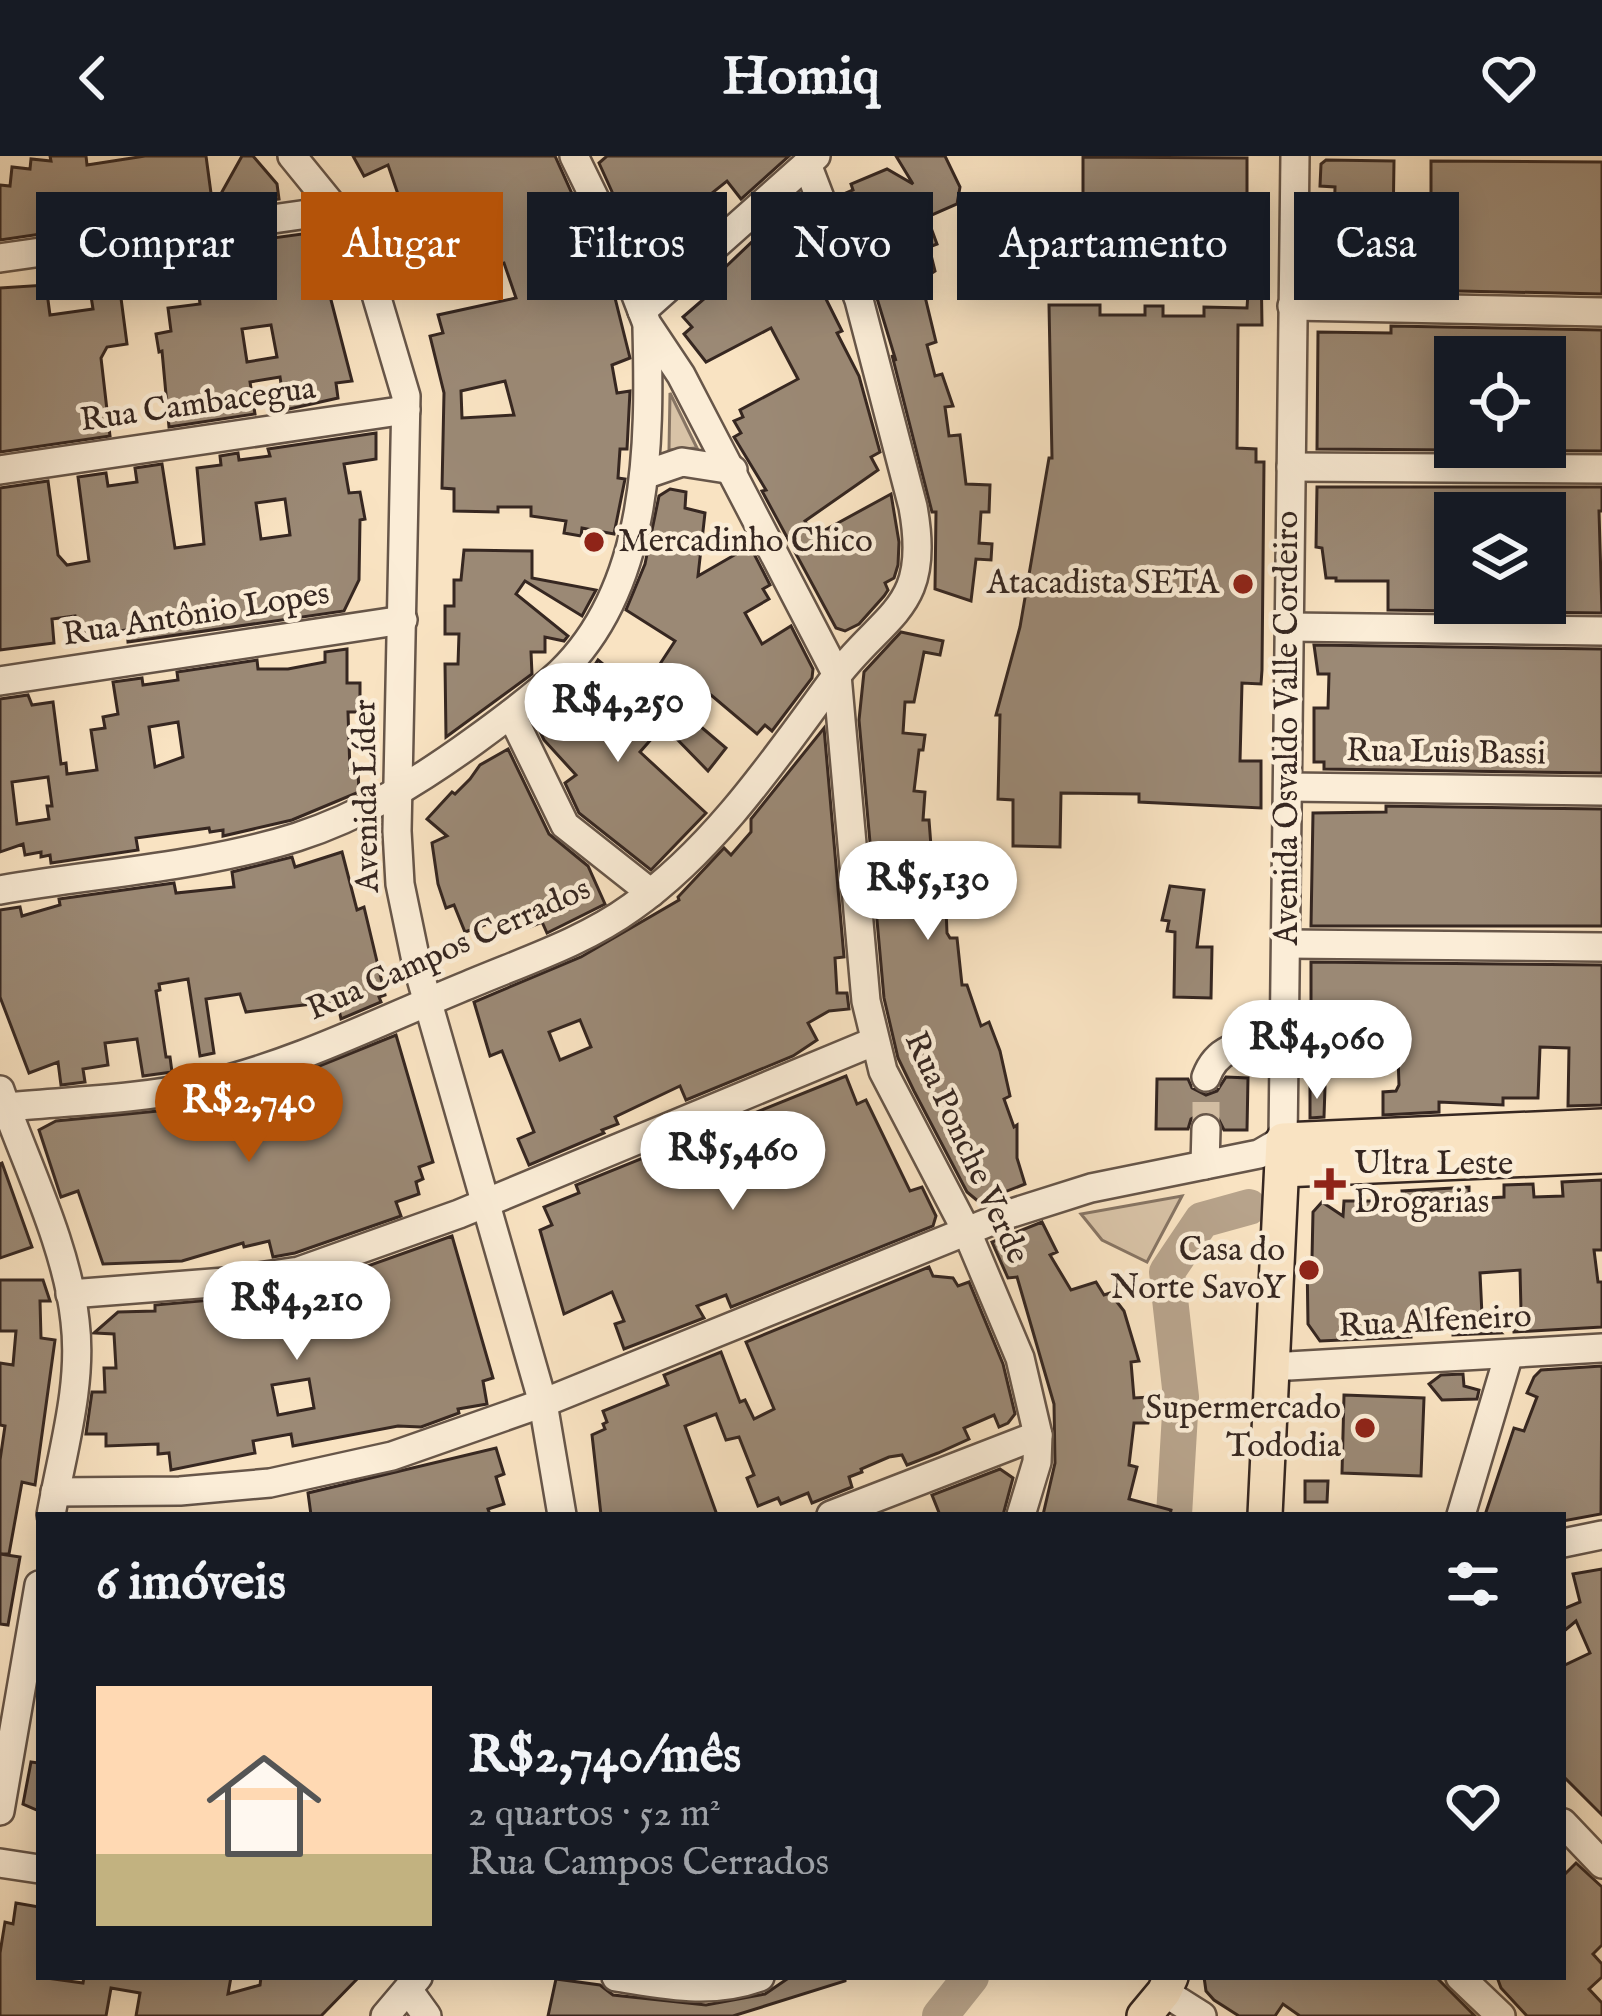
<!DOCTYPE html>
<html lang="pt">
<head>
<meta charset="utf-8">
<style>
	:root { --surface:#171b24; --page:#20242c; --text:#f1f3f6; --muted:#9ea1a6; --accent:#b45309 }
	body { margin:0; font-family:"IM FELL English",serif; background:var(--page); color:var(--text); height:100vh; display:flex; flex-direction:column; font-size:45px; white-space:nowrap }
	* { box-sizing:border-box; margin:0 }
	p { font-size:39px; color:var(--muted) }
	.icon { flex:none; width:66px; height:66px; fill:none; stroke:currentColor; stroke-width:2; stroke-linecap:round; stroke-linejoin:round }
	.map { position:relative; flex:1; overflow:hidden }
	.details { position:absolute; left:36px; top:1356px; width:1530px; height:468px; display:flex; flex-direction:column; background:var(--surface); border-radius:0px; box-shadow:0 6px 30px #0003 }
	.details>* { flex:none }
	.banner { position:absolute; left:36px; top:36px; width:1530px; height:108px; display:flex; gap:24px }
	.fabs { position:absolute; left:1434px; top:180px; display:grid; gap:24px }
	.fabs a { display:grid; place-items:center; width:132px; height:132px; border-radius:0px; background:var(--surface); box-shadow:0 6px 30px #0003; font-size:60px }
	.price { position:absolute; translate:-50% -102px; padding:0 27px; border-radius:42px; background:#fff; color:#222; font-size:39px; line-height:78px; filter:drop-shadow(0 3px 6px #0008) }
	.price::after { content:''; position:absolute; left:50%; top:72px; width:36px; height:27px; margin-left:-18px; background:inherit; clip-path:polygon(0 0,100% 0,50% 100%) }
	.price.current { background:var(--accent); color:#fff }
	ul { padding:0; list-style:none }
	li { display:flex; align-items:center; gap:36px; height:300px; padding:0 60px }
	li span { display:grid; place-items:center; flex:none; width:336px; height:240px; border-radius:0px; color:#555 }
	li>.icon { margin-inline-start:auto }
	span .icon { width:144px; height:144px; fill:#fffc; stroke-width:1 }
	li b { font-size:51px }
	h2 { display:flex; justify-content:space-between; align-items:center; height:144px; padding:0 60px; font-size:51px }
	.tag { padding:0 42px; border-radius:0px; background:var(--surface); box-shadow:0 6px 30px #0003; font-size:42px; line-height:108px }
	.tag.current { background:var(--accent); color:#fff }
	header { display:flex; justify-content:space-between; align-items:center; height:156px; padding:0 60px; background:var(--surface); font-size:54px; font-weight:800 }
	.map>svg:first-child { display:block }
	.green { fill:#d8c3a7; stroke:#877564; stroke-width:3 }
	.lines { fill:none; stroke-linecap:round; stroke-linejoin:round }
	.river { stroke:#b7a38b; stroke-width:36 }
	.building { fill:#9b8975; stroke:#362721; stroke-width:3; fill-rule:evenodd }
	.minor-tunnel { stroke:#d2bda2; stroke-width:27; stroke-dasharray:27 14; stroke-linecap:butt }
	.minor-casing { stroke:#675649; stroke-width:32 }
	.major-casing { stroke:#362721; stroke-width:38 }
	.minor { stroke:#fbedd7; stroke-width:27 }
	.major { stroke:#f9e3c2; stroke-width:33 }
	.poi-dot { fill:#8f2418; stroke:#fbedd7; stroke-width:4.5 }
	.labels { text-anchor:middle; dominant-baseline:central; stroke-width:9; stroke-linejoin:round; paint-order:stroke }
	.street-label { font-size:33px; fill:#362721; stroke:#fbedd7 }
	.poi-label { font-size:33px; fill:#362721; stroke:#fbedd7; text-anchor:end }
</style>
</head>
<body>
<header><svg class="icon" aria-label="back" viewBox="0 0 24 24"><path d="M15 5l-7 7 7 7"/></svg>Homiq<svg class="icon" aria-label="heart" viewBox="0 0 24 24"><path d="M12 20l-8-8c-3-5 5-10 8-4 3-6 11-1 8 4z"/></svg></header>
<div class="map">
<svg width="1602" height="1860" viewBox="0 0 1602 1860">
	<rect width="100%" height="100%" fill="#f9e3c2"/>
	<filter id="stains"><feTurbulence type="fractalNoise" baseFrequency=".00167" numOctaves="4"/><feColorMatrix values="0 0 0 0 .2 0 0 0 0 .09 0 0 0 0 .02 0 0 0 .5 -.17"/></filter>
	<radialGradient id="worn" r=".72"><stop offset=".6" stop-color="#630" stop-opacity="0"/><stop offset="1" stop-color="#630" stop-opacity=".3"/></radialGradient>
	<g class="green">
		<path d="M670 237 697 292 669 294Z"/>
		<path d="M1182 1040 1147 1106 1102 1084 1081 1058Z"/>
	</g>
	<g class="lines">
		<g class="river">
			<path d="M1174 1359 1181 1241 1167 1116 1202 1064 1249 1051"/>
			<path d="M940 1860 971 1821"/>
		</g>
	</g>
	<g class="building">
		<path d="M50 0H86L87 9 145 0H206L213 52 242 0H253L277 28 279 43 0 84V29L10 30 12 11 30 13 31 3 51 5Z"/>
		<path d="M353 0H555L610 122 630 202 612 209 617 237 630 235 627 293H620L618 322 625 323 614 378 582 372 581 380 564 377 566 365 531 360V351H498V356L454 355V333L442 332 444 237 430 180 443 177 438 159 516 142 504 107 414 134 376 57 401 47 388 9 364 20ZM505 225 514 259 462 262 461 235Z"/>
		<path d="M607 0H789L741 43 727 25 657 81 647 69 632 80 599 7Z"/>
		<path d="M896 0H945L960 31 957 48 927 61 937 88 929 91 935 115 921 124 936 186 927 189 935 220 942 218 953 250 945 251 949 280 960 279 966 328 990 329 989 356H981L979 387 992 388 991 404 976 403 971 445 935 433 936 356H932L892 199 896 205 876 139 839 40 853 34 851 28 887 13 913 28Z"/>
		<path d="M1083 1 1247 2V92L1083 91Z"/>
		<path d="M1326 4 1394 5 1393 72 1431 73V5L1602 6V138L1368 133V129L1319 128 1320 72H1334L1335 31 1320 30 1321 8Z"/>
		<path d="M800 40 837 137 826 143 842 175 837 177 859 220 880 296 871 301 878 314 805 365 814 380 891 338 899 386 898 409 894 422 885 427 888 434 884 440 859 468 845 475 836 472 762 335 766 334 734 281 741 277 734 265 743 261 740 254 798 223 771 172 706 206 684 178 692 171 683 161 720 129 714 122Z"/>
		<path d="M302 78 326 101 331 144 352 225 336 227 338 242 285 254 280 221 250 226 255 258 169 271 162 195 159 196 156 178 171 175 168 152 200 148 195 104 259 96 258 84ZM271 169 277 201 247 206 242 173Z"/>
		<path d="M116 104 127 188 107 191 101 202 110 280 0 296V132L46 129 50 159 93 153 86 108Z"/>
		<path d="M1250 107 1261 108 1262 169H1238L1237 292 1256 293V306H1264L1262 514 1261 528 1242 527 1240 605H1261V652L1139 646V638L1061 637 1060 691 1013 690V644L998 643 1000 559H996L1020 471 1049 302H1052L1049 149H1100V159H1145V150H1163V160H1204V151L1247 152Z"/>
		<path d="M1391 170 1602 174V295L1317 293 1318 176 1391 177ZM1455 201H1545V291H1455Z"/>
		<path d="M376 277V303L344 308 349 337 360 336 365 363 360 364 359 424 344 455 128 486 127 474 78 480 75 460 52 463 54 487 0 494V332L48 325 58 399 67 409 89 405 78 321 106 317 108 330 137 326 135 312 162 308 175 392 204 388 197 312 221 309 220 300 238 297 239 304 270 300 268 293ZM285 343 290 379 261 383 256 347Z"/>
		<path d="M1317 331H1602V355H1599L1602 457 1388 454V425H1336V422H1326L1322 392 1316 391ZM1455 357H1545V447H1455Z"/>
		<path d="M670 333 686 336 685 352 705 357 698 420 750 390 770 429 763 433 769 443 745 457 762 488 791 470 813 513 812 522 772 575 765 569 757 578 711 539 660 508 675 485 626 454 645 408 659 340Z"/>
		<path d="M464 394 532 395V422L596 434 582 460 525 425 516 438 568 480 564 485 545 481V496H531L532 518 446 581 445 508H458L459 478H445V450H454V424H461Z"/>
		<path d="M901 476 943 485 940 499 924 496 914 546H905L903 577 925 579 923 594H919L914 635 925 636 923 664H929L932 703H944L947 777 950 782H957L962 829H967L981 870 989 866 1000 895 1010 940 1004 943 1014 971 1017 969V1002L1025 1028 979 1046 967 1036 914 935 898 902 884 842 859 564 864 516Z"/>
		<path d="M1314 489 1602 493V617L1324 613V606H1314V552H1328L1329 518H1318Z"/>
		<path d="M347 493V527H360V556H348L350 615H358L359 636 292 664 223 680V674L210 676 209 672 136 682 138 694 51 707 50 699 41 701V696L25 699 23 688 0 696V543L28 539 32 549 53 546 61 608 66 607 67 618 97 614 91 574 105 572 103 561 118 558 113 526 142 522 143 529 178 524 177 516 257 504 258 513H288L325 506V496ZM178 566 183 601 155 611 149 571ZM48 621 52 650H47L49 663 17 668 12 626Z"/>
		<path d="M598 504 669 563 640 596 706 657 651 714 579 657 565 627 576 619 544 584 534 563 590 516Z"/>
		<path d="M687 559 726 592 708 615 671 577Z"/>
		<path d="M824 572 844 801 835 802 837 837H847L849 853 829 855 808 867 817 884 793 900 686 944 680 930 615 961 618 968 602 974 604 977 529 1009 518 983 534 976 502 895 490 900 474 846 581 801 679 744 678 741 724 692 731 699 751 676V663ZM580 864 591 891 560 904 549 876Z"/>
		<path d="M508 593 549 678 588 710 605 748 547 777 542 766 530 771 524 755 465 776 454 749 446 752 438 728 432 687 447 680 427 663 452 636 455 638 470 623 480 609Z"/>
		<path d="M1386 650 1602 653V770H1311L1313 657 1386 656Z"/>
		<path d="M342 696 357 754 364 751 385 839 379 841 381 846 341 863 337 845 246 856 240 838 206 843 214 897 200 900 188 823 159 828 160 834 156 835 166 901H170L172 916 143 920 137 883 105 887 108 909 83 913 85 926 61 929 58 906 29 917 0 841V754L20 751 22 760 60 749 59 743 174 727 176 737 234 731 232 716 292 701 295 711Z"/>
		<path d="M1170 730 1204 734 1197 791H1212L1211 842 1174 841 1175 776 1167 775 1169 765 1162 764Z"/>
		<path d="M1311 806 1602 809V949L1568 950 1569 892 1540 891 1538 942H1503V949L1439 946V956L1383 959V936L1396 935 1399 929 1397 872H1383V866H1325V853H1311Z"/>
		<path d="M396 879 433 1006 419 1011 423 1023 416 1026 419 1038 396 1046 401 1060 295 1097 273 1101 269 1085 244 1091 243 1087 182 1105 103 1108 78 1035 61 1041 39 974 56 965 158 955 231 941 233 954 291 938 287 923Z"/>
		<path d="M846 920 857 948 866 944 910 1035 922 1031 936 1060 933 1070 731 1151 726 1139 697 1150 704 1162 624 1193 615 1168 624 1165 612 1136 564 1158 540 1074 552 1069 544 1051 579 1037 576 1029Z"/>
		<path d="M1226 921 1248 922 1247 974H1224L1216 958 1205 955 1191 963 1188 973H1156L1157 923H1188L1192 932 1206 939 1217 935Z"/>
		<path d="M1310 931H1325L1324 961 1310 962Z"/>
		<path d="M2 1007 32 1091 0 1102V1008Z"/>
		<path d="M1602 1024V1094H1594L1598 1126H1602V1171L1514 1176 1513 1155H1521L1520 1114 1480 1117 1482 1159 1501 1177 1453 1179V1166L1410 1169 1411 1181 1320 1185 1308 1168 1307 1102H1312L1313 1056 1322 1046 1343 1060 1344 1045H1403L1402 1035 1469 1031V1043L1504 1041V1029L1533 1028 1534 1041 1563 1040 1562 1026Z"/>
		<path d="M1042 1066 1057 1096 1050 1099 1071 1134 1096 1126 1104 1139 1110 1137 1124 1155 1139 1205 1131 1206 1134 1242 1149 1241 1150 1260 1148 1267H1134L1129 1309 1137 1311 1129 1343 1171 1354 1170 1359H1043L1055 1307 1054 1248 1017 1121 1008 1122 992 1086Z"/>
		<path d="M452 1080 493 1222 483 1225 487 1248 458 1253 459 1257 421 1271 398 1270 293 1290 291 1278 253 1285 255 1297 171 1314 169 1297 158 1298V1288L106 1290V1278H86L92 1236H105L104 1212H116L114 1178 94 1177 118 1156 155 1155V1149L256 1140 260 1158 293 1152 291 1144 307 1141 306 1132ZM309 1223 314 1252 278 1259 272 1229Z"/>
		<path d="M929 1111 933 1120 953 1122 958 1130 969 1126 1003 1208 1015 1258 1008 1267 999 1271 994 1259 964 1272 969 1283 938 1297 907 1309 902 1299 889 1301 861 1313 862 1316 849 1321 852 1331 812 1347 808 1337 781 1348 778 1342 758 1350 747 1322 754 1319 739 1281 726 1284 716 1258 685 1270 717 1359H601L592 1279 605 1273 603 1268 607 1266 603 1255 668 1229 664 1219 721 1196 740 1246 745 1244 754 1263 774 1253 746 1186Z"/>
		<path d="M0 1124H43L50 1145H40L41 1182 55 1184 35 1329 22 1326 9 1398H0V1304L5 1270 0 1269V1207L13 1209 16 1175H0Z"/>
		<path d="M1602 1210 1601 1358 1563 1365V1359H1485L1514 1272 1524 1275 1537 1241 1527 1237 1534 1221 1541 1214Z"/>
		<path d="M1463 1218 1464 1230 1479 1234 1477 1243 1442 1244 1429 1228 1441 1219Z"/>
		<path d="M1344 1239 1424 1242 1421 1320 1342 1317Z"/>
		<path d="M496 1292 504 1318 496 1321 504 1348 488 1353 490 1359H311L308 1337Z"/>
		<path d="M1000 1313 1013 1322 1003 1359H940L932 1339Z"/>
		<path d="M1305 1325H1328L1327 1346H1305Z"/>
		<path d="M0 1398 20 1401 8 1469 0 1468Z"/>
		<path d="M1602 1413V1659L1563 1620V1510L1590 1497 1576 1465 1563 1476V1453L1580 1446 1573 1418Z"/>
		<path d="M31 1606 39 1607V1655L23 1648Z"/>
		<path d="M1576 1707 1602 1731V1789L1593 1798 1602 1808V1821L1589 1833 1602 1847V1860H1527L1501 1832 1497 1821H1563V1720Z"/>
		<path d="M16 1747 39 1751V1821L83 1827 84 1821H231L228 1838 260 1829 261 1821H359L321 1860H136L140 1837 111 1832 106 1860H0V1797L5 1766 13 1768Z"/>
		<path d="M790 1821H845V1825L733 1860H548L556 1823 600 1829 613 1839 706 1849 765 1838Z"/>
		<path d="M1204 1821H1436L1475 1860H1300L1283 1848 1275 1860H1239L1214 1844 1206 1835Z"/>
	</g>
	<g class="lines">
		<path class="minor-tunnel" d="M1206 973V921"/>
		<defs>
			<g id="minor">
				<path d="M292 0 336 54 354 87 374 132 406 240 397 675 400 728 416 805 543 1247 562 1359"/>
				<path d="M574 0 613 80 647 168 681 219 837 519 866 845 883 915 967 1076 1020 1202 1038 1279 1037 1306 1021 1359"/>
				<path d="M0 102 336 54"/>
				<path d="M1292 150 1602 156"/>
				<path d="M642 155 816 0"/>
				<path d="M1291 311 1602 313"/>
				<path d="M0 314 406 254"/>
				<path d="M644 319 682 306 733 314"/>
				<path d="M1289 471 1602 475"/>
				<path d="M0 525 403 464"/>
				<path d="M511 558 565 669 651 737"/>
				<path d="M1288 631 1602 635"/>
				<path d="M0 734C98 717 202 711 297 681 362 660 419 625 474 585 503 564 533 542 560 517 650 430 650 288 647 172"/>
				<path d="M1287 788 1602 791"/>
				<path d="M1206 921C1220 884 1250 890 1285 883"/>
				<path d="M0 934C25 1006 67 1089 75 1165 83 1229 62 1296 51 1359"/>
				<path d="M6 951C72 945 141 943 205 929 296 908 382 864 468 829 522 806 584 786 632 751 712 695 774 605 831 527 884 455 932 455 913 351L859 144 807 8"/>
				<path d="M1205 1009 1206 973"/>
				<path d="M70 1138 225 1126 299 1115 459 1058 873 886"/>
				<path d="M1271 1211 1602 1192"/>
				<path d="M55 1336 180 1335 270 1327 392 1300 543 1247 1009 1058 1091 1032 1259 998 1283 984 1295 0"/>
				<path d="M831 1359 1038 1279"/>
				<path d="M1461 1359 1509 1198"/>
				<path d="M1563 1387 1602 1379"/>
				<path d="M0 1655 39 1429"/>
				<path d="M1563 1667 1602 1708"/>
				<path d="M0 1707 39 1713"/>
				<path d="M616 1821C667 1829 710 1839 760 1821"/>
				<path d="M1460 1821 1501 1860"/>
				<path d="M409 1835 427 1860"/>
				<path d="M1164 1836 1202 1860"/>
				<path d="M385 1860 418 1821"/>
			</g>
			<g id="major">
				<path d="M1282 1014 1602 1000"/>
				<path d="M1265 1359 1283 984 1602 970"/>
				<path d="M1144 1860 1164 1836 1171 1821"/>
			</g>
		</defs>
		<use href="#minor" class="minor-casing"/>
		<use href="#major" class="major-casing"/>
		<use href="#minor" class="minor"/>
		<use href="#major" class="major"/>
	</g>
	<g class="poi-dot">
		<circle cx="594" cy="386" r="12"/>
		<circle cx="1243" cy="428" r="12"/>
		<path d="M1324 1010h12v12h12v12h-12v12h-12v-12h-12v-12h12z"/>
		<circle cx="1309" cy="1114" r="12"/>
		<circle cx="1365" cy="1272" r="12"/>
	</g>
	<g class="labels">
		<g class="street-label">
			<text transform="translate(198 249) rotate(-8)">Rua Cambacegua</text>
			<text transform="translate(196 459) rotate(-9)">Rua Antônio Lopes</text>
			<text transform="translate(1288 572) rotate(-90)">Avenida Osvaldo Valle Cordeiro</text>
			<text transform="translate(1446 597) rotate(1)">Rua Luis Bassi</text>
			<text transform="translate(367 640) rotate(-91)">Avenida Líder</text>
			<text transform="translate(449 794) rotate(-24)">Rua Campos Cerrados</text>
			<text transform="translate(966 992) rotate(65)">Rua Ponche Verde</text>
			<text transform="translate(1435 1166) rotate(-3)">Rua Alfeneiro</text>
		</g>
		<g class="poi-label">
			<text x="618" y="386" text-anchor="start">Mercadinho Chico</text>
			<text x="1219" y="428">Atacadista SETA</text>
			<text x="1354" y="1009" text-anchor="start">Ultra Leste<tspan x="1354" dy="38">Drogarias</tspan></text>
			<text x="1285" y="1095">Casa do<tspan x="1285" dy="38">Norte SavoY</tspan></text>
			<text x="1341" y="1253">Supermercado<tspan x="1341" dy="38">Tododia</tspan></text>
		</g>
	</g>
	<rect width="100%" height="100%" filter="url(#stains)"/>
	<rect width="100%" height="100%" fill="url(#worn)"/>
</svg>
<div class="fabs">
<a><svg class="icon" aria-label="locate" viewBox="0 0 24 24"><circle cx="12" cy="12" r="6"/><path d="M12 2v4M12 18v4M2 12h4M18 12h4"/></svg></a>
<a><svg class="icon" aria-label="layers" viewBox="0 0 24 24"><path d="M12 4l9 5-9 5-9-5zM3 14l9 5 9-5"/></svg></a>
</div>
<b class="price" style="left:618px;top:609px">R$4,250</b>
<b class="price" style="left:928px;top:787px">R$5,130</b>
<b class="price" style="left:1317px;top:946px">R$4,060</b>
<b class="price current" style="left:249px;top:1009px">R$2,740</b>
<b class="price" style="left:733px;top:1057px">R$5,460</b>
<b class="price" style="left:297px;top:1207px">R$4,210</b>
<div class="banner">
<a class="tag">Comprar</a>
<a class="tag current">Alugar</a>
<a class="tag">Filtros</a>
<a class="tag">Novo</a>
<a class="tag">Apartamento</a>
<a class="tag">Casa</a>
</div>
<section class="details">
<h2>6 imóveis<svg class="icon" aria-label="filters" viewBox="0 0 24 24"><path d="M4 7h16M4 17h16"/><circle cx="9" cy="7" r="2"/><circle cx="15" cy="17" r="2"/></svg></h2>
<ul>
<li><span style="background:linear-gradient(#ffd9b3 70%,#c2b280 0)"><svg class="icon" aria-label="home" viewBox="0 0 24 24"><path d="M3 11l9-7 9 7M6 9v11h12V9"/></svg></span><div><b>R$2,740/mês</b><p>2 quartos · 52 m²</p><p>Rua Campos Cerrados</p></div><svg class="icon" aria-label="heart" viewBox="0 0 24 24"><path d="M12 20l-8-8c-3-5 5-10 8-4 3-6 11-1 8 4z"/></svg></li>
</ul>
</section>
</div>
</body>
</html>
